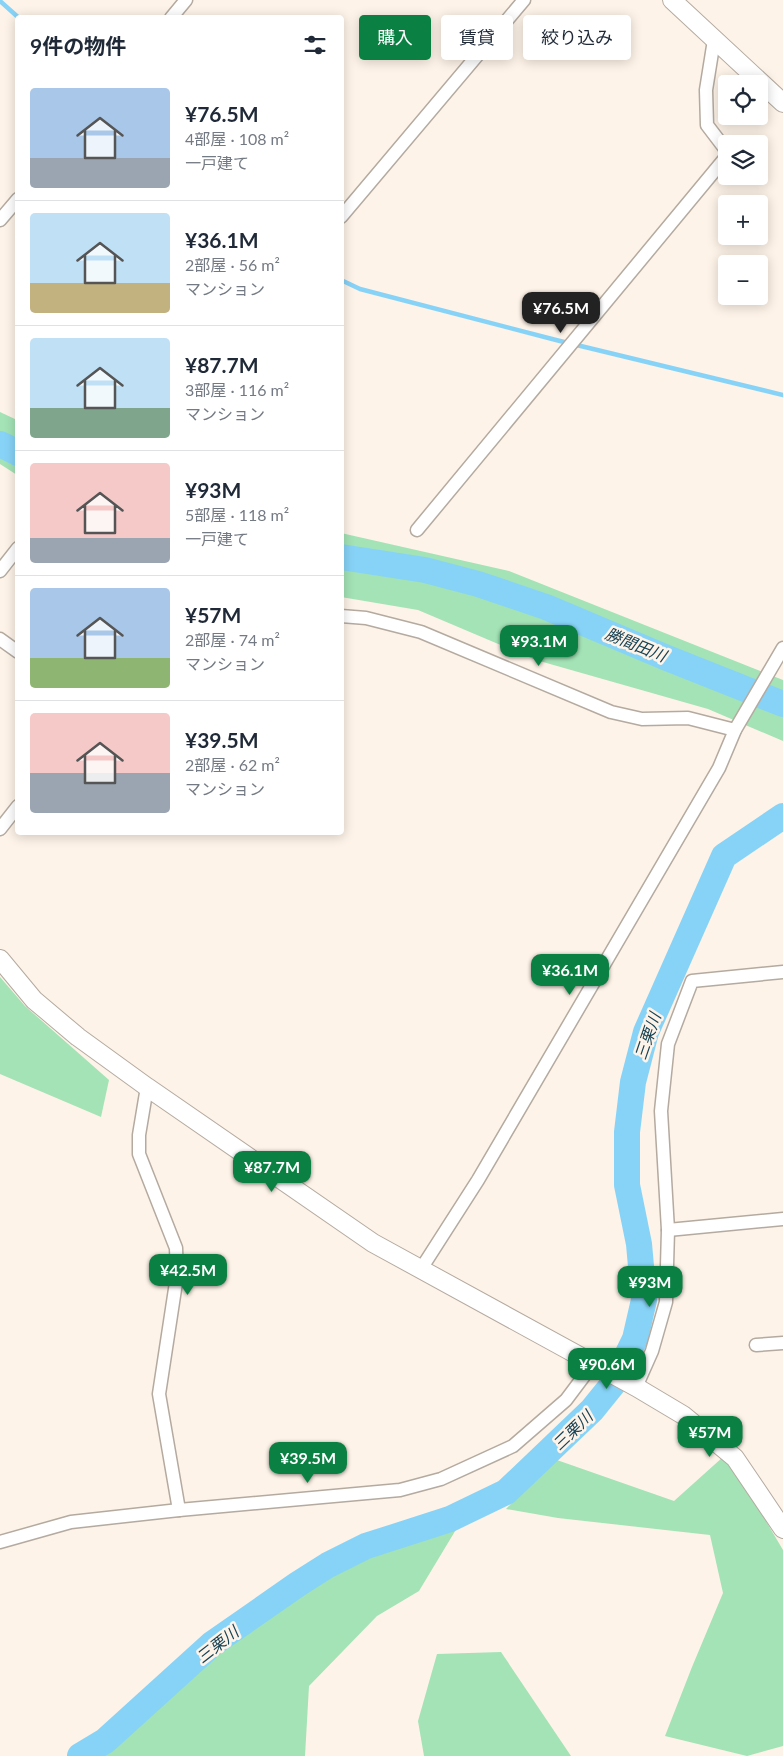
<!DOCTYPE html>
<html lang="ja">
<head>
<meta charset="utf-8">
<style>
	:root { --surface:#fff; --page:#f6f6f7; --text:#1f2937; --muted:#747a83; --line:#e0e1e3; --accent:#0b8043 }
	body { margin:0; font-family:Lato,"Noto Sans JP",sans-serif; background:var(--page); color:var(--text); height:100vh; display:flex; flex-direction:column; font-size:19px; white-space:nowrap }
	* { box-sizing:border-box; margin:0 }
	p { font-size:16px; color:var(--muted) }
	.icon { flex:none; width:28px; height:28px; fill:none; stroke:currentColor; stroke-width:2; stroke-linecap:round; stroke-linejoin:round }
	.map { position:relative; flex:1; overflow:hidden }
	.sheet { position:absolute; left:15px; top:15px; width:329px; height:820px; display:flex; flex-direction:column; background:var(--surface); border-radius:5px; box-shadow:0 2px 12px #0003 }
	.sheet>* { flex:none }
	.guide { position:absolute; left:359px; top:15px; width:349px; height:45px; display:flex; gap:10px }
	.tools { position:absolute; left:718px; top:75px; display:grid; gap:10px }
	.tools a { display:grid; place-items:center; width:50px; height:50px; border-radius:5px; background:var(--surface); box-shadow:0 2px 12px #0003; font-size:25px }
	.price { position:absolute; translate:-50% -42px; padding:0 11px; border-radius:10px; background:var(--accent); color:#fff; font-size:16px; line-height:32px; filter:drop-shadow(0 1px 2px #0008) }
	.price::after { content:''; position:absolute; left:50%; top:30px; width:15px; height:11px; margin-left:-8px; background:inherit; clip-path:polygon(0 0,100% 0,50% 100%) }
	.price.on { background:#222; color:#fff }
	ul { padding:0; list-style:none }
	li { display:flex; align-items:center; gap:15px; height:125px; padding:0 15px }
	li+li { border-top:1px solid var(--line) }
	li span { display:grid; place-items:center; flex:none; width:140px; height:100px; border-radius:5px; color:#555 }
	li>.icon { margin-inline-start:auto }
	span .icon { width:60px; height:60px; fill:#fffc; stroke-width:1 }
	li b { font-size:21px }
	h2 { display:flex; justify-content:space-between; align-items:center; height:60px; padding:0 15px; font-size:21px }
	.chip { padding:0 18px; border-radius:5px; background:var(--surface); box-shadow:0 2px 12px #0003; font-size:18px; line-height:45px }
	.chip.on { background:var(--accent); color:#fff }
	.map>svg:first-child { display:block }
	.green { fill:#a3e3b6 }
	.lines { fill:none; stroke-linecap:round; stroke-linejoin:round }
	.stream { stroke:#87d3f7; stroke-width:4.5 }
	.river { stroke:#87d3f7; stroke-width:26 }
	.street-casing { stroke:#b4aaa0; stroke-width:15 }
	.secondary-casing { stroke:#b4aaa0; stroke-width:20 }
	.street { stroke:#fff; stroke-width:12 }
	.secondary { stroke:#fff; stroke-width:18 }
	.labels { text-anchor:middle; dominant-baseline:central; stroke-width:5; stroke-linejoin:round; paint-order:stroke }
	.water-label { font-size:16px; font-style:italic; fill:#174356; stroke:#fef3e8 }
</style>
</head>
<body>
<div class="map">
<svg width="783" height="1756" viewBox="0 0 783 1756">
	<rect width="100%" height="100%" fill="#fef3e8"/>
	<g class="green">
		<path d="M0 412 17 420V475L0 464Z"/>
		<path d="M341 533 509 571 783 680V741L708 709 536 660 418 610 341 597Z"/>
		<path d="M0 977 25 1006 109 1080 101 1117 0 1074Z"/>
		<path d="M723 1457 757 1506 783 1550V1746L747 1756 665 1736 692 1667 723 1593 710 1535 558 1518 506 1509 554 1459 674 1501Z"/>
		<path d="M463 1518 419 1591 377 1616 309 1686 305 1756H94L185 1668 317 1567Z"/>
		<path d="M501 1652 571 1756H424L418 1721 437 1654Z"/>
	</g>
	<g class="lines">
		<g class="stream">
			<path d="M0 1 19 18"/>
			<path d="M341 280 360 289 556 340 783 395"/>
		</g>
		<g class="river">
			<path d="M0 444 18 453"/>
			<path d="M341 557 425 570 478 584 546 607 667 658 783 704"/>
			<path d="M80 1756 105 1741 212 1644 298 1584 328 1565 366 1546 450 1519 506 1492 592 1410 613 1384 635 1339 644 1300 639 1244 627 1185V1132L633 1082 646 1032 724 856 783 816"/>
		</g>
		<defs>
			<g id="street">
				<path d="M171 18 186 0"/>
				<path d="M714 40 706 90 707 125 726 150"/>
				<path d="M341 217 524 0"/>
				<path d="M0 220 18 199"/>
				<path d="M417 530 726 157"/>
				<path d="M0 571 18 548"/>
				<path d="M341 616 366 618 421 632 611 712 642 719 688 718 735 730"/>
				<path d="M0 639 18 652"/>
				<path d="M0 829 18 806"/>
				<path d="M147 1087 139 1135V1154L176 1248 177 1276 159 1394 179 1510"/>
				<path d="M668 1230 783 1219"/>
				<path d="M421 1269 478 1180 719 768 735 730 783 648"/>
				<path d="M756 1345 783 1343"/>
				<path d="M636 1387 652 1351 666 1302 668 1230 661 1111 668 1044 692 981 783 972"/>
				<path d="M0 1542 71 1522 179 1510 400 1490 441 1479 513 1446 566 1400 593 1364"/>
			</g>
			<g id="secondary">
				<path d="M672 0 783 103"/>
				<path d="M0 959 34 1000 78 1037 147 1087 373 1243 636 1387 683 1415 735 1458 783 1529"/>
			</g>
		</defs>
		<use href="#street" class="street-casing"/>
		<use href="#secondary" class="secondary-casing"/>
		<use href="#street" class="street"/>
		<use href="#secondary" class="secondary"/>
	</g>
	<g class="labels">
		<g class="water-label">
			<text transform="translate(636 644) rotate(22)">勝間田川</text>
			<text transform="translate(647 1036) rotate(-71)">三栗川</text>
			<text transform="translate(572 1430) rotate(-44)">三栗川</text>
			<text transform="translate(217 1644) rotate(-38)">三栗川</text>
		</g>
	</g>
</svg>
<div class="tools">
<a><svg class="icon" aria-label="locate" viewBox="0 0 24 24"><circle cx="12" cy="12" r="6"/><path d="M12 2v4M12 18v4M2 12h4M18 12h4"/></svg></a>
<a><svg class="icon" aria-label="layers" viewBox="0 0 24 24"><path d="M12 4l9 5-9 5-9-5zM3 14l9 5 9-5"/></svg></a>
<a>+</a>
<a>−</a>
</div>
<b class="price on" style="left:561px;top:334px">¥76.5M</b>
<b class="price" style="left:539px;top:667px">¥93.1M</b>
<b class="price" style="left:570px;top:996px">¥36.1M</b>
<b class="price" style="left:272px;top:1193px">¥87.7M</b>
<b class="price" style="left:188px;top:1296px">¥42.5M</b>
<b class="price" style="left:650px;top:1308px">¥93M</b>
<b class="price" style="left:607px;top:1390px">¥90.6M</b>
<b class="price" style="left:710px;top:1458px">¥57M</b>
<b class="price" style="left:308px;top:1484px">¥39.5M</b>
<div class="guide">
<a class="chip on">購入</a>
<a class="chip">賃貸</a>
<a class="chip">絞り込み</a>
</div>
<section class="sheet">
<h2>9件の物件<svg class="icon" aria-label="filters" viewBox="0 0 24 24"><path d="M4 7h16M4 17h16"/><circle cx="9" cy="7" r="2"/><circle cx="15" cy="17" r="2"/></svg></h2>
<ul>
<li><span style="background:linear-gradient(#a9c7e8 70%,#9aa5b1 0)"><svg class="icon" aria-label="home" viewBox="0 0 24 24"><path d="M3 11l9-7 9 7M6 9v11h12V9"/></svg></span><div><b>¥76.5M</b><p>4部屋 · 108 m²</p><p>一戸建て</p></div></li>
<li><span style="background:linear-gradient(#bfe0f5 70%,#c2b280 0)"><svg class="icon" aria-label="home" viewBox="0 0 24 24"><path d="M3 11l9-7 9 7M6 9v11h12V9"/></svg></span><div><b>¥36.1M</b><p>2部屋 · 56 m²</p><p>マンション</p></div></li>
<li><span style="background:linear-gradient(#bfe0f5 70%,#7fa58c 0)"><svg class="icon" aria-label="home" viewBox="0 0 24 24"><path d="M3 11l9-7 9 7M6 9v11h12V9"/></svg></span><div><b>¥87.7M</b><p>3部屋 · 116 m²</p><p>マンション</p></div></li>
<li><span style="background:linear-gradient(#f6c9c9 75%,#9aa5b1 0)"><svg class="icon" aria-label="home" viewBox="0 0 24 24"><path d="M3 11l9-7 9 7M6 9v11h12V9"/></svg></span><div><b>¥93M</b><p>5部屋 · 118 m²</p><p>一戸建て</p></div></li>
<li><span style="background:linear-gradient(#a9c7e8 70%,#8fb573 0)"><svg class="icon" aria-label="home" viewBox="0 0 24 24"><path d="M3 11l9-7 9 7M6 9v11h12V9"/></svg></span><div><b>¥57M</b><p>2部屋 · 74 m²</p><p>マンション</p></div></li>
<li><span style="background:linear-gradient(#f6c9c9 60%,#9aa5b1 0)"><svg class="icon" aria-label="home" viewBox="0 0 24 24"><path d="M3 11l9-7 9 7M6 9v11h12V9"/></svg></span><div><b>¥39.5M</b><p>2部屋 · 62 m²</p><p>マンション</p></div></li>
</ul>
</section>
</div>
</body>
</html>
